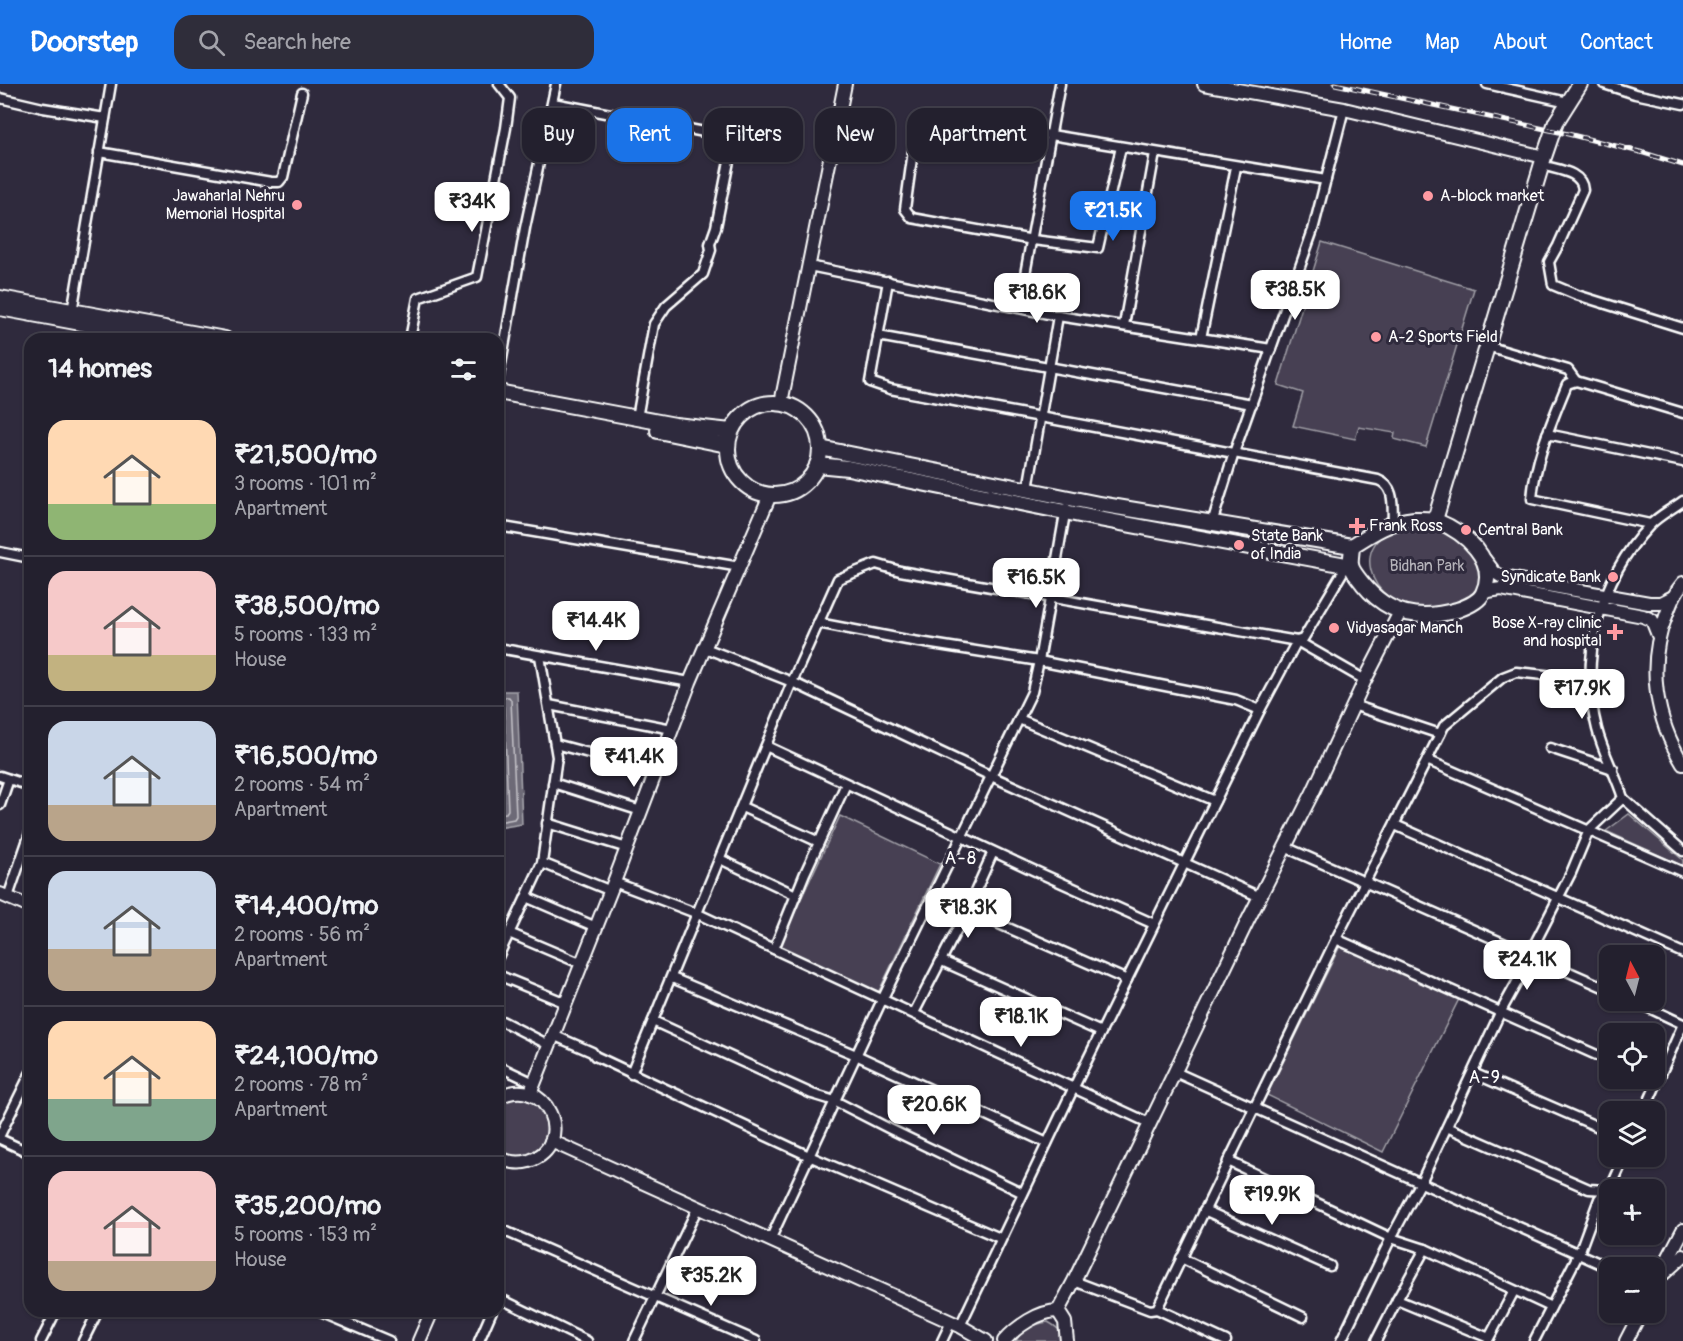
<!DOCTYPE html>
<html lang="en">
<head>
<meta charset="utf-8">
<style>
	:root { --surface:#23202e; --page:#2f2d3a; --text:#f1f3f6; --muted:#a3a3aa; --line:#403e4a; --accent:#1a73e8 }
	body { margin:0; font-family:Pangolin,sans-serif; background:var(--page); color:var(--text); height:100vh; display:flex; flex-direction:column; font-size:22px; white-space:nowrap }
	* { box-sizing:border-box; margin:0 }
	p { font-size:20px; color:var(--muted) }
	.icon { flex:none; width:33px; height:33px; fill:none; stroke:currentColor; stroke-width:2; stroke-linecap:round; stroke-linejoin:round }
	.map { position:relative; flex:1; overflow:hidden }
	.sheet { position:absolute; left:24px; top:249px; width:480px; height:984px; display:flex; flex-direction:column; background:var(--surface); border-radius:18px; box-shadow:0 2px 4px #0004,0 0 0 2px var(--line) }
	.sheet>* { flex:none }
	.guide { position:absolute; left:522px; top:24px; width:570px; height:54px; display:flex; gap:12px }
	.needle { width:39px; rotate:353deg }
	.buttons { position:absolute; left:1599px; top:861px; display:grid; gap:12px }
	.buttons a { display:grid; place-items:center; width:66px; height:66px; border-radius:12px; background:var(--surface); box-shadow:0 2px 4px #0004,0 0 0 2px var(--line); font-size:30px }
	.price { position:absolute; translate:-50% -51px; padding:0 14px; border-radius:12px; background:#fff; color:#222; font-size:20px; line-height:39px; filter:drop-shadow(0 2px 3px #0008) }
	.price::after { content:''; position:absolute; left:50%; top:36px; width:18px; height:14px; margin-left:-9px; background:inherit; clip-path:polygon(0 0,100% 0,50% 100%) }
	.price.selected { background:var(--accent); color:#fff }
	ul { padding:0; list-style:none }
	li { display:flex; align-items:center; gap:18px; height:150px; padding:0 24px }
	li+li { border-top:2px solid var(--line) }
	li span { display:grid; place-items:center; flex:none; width:168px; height:120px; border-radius:18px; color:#555 }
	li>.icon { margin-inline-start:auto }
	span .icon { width:72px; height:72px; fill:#fffc; stroke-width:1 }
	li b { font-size:26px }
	h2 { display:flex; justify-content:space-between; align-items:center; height:72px; padding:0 24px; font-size:26px }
	.tag { padding:0 21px; border-radius:18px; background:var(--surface); box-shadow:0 2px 4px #0004,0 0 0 2px var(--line); font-size:21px; line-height:54px }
	.tag.selected { background:var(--accent); color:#fff }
	header { display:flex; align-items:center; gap:36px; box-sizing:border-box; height:84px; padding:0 30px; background:var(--accent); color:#fff }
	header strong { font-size:28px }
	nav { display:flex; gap:33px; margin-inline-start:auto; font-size:21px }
	.search { width:420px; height:54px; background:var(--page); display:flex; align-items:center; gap:15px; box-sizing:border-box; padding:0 21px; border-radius:18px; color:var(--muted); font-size:22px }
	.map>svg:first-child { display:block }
	.green { fill:#464152; stroke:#a2a0a8; stroke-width:1.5 }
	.water { fill:#6d6a77; stroke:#a7a6ad; stroke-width:1.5 }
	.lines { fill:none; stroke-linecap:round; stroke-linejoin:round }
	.shore { stroke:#c5c3c9; stroke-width:1.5 }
	.street-casing { stroke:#fff; stroke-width:13 }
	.secondary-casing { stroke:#fff; stroke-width:16 }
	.primary-casing { stroke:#fff; stroke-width:18 }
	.street { stroke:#2f2a3d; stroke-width:8 }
	.secondary { stroke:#2f2a3d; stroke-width:12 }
	.primary { stroke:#2f2a3d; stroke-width:14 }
	.rail-casing { stroke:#fff; stroke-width:5 }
	.rail { stroke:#2f2a3d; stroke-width:3; stroke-dasharray:9; stroke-linecap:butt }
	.poi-dot { fill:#ff9aa2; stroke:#2f2a3d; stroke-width:2 }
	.labels { text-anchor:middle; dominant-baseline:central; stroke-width:6; stroke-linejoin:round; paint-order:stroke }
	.poi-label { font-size:16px; fill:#fff; stroke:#2f2a3d; text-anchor:start }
	.park-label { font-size:16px; fill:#b5b3ba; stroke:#2f2a3d }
	.neighbourhood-label { font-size:18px; letter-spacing:1.5px; fill:#fff; stroke:#2f2a3d }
</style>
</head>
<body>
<header>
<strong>Doorstep</strong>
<div class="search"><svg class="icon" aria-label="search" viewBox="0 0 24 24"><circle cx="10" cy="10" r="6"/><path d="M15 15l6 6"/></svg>Search here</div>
<nav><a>Home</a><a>Map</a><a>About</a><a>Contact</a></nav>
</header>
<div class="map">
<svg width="1683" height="1257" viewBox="0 0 1683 1257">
	<rect width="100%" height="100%" fill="#2f2a3d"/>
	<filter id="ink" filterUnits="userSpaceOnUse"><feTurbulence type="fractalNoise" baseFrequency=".0167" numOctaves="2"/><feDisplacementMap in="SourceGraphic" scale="12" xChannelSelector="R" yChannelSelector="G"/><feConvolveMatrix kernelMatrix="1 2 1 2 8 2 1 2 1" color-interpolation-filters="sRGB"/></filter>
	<g filter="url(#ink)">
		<g class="green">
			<path d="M1322 158 1474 205 1426 363 1394 355 1395 349 1359 343 1355 355 1293 342 1303 309 1278 301Z"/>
			<path d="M1410 441C1455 442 1460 452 1484 487L1477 510C1472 513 1467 517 1462 520 1442 529 1408 527 1390 514 1371 501 1361 472 1380 454 1388 447 1400 444 1410 441Z"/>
			<path d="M1629 730 1683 776V782L1606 747Z"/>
			<path d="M840 732 940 780 878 909 778 864Z"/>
			<path d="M1341 860 1459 915 1383 1068 1267 1011Z"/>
			<path d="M513 1013 534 1016 547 1032 548 1052 536 1069 515 1075 498 1067V1020Z"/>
			<path d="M1048 1238C1057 1243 1062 1247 1063 1257H1016C1022 1245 1035 1240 1048 1238Z"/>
		</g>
		<path class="water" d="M498 607H517L522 740 498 744Z"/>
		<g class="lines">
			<g class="shore">
				<path d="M498 613H509L511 616 516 732 514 735 498 738"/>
				<path d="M498 621 504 623 508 726 506 729 498 730"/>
			</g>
			<defs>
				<g id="street">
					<path d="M1487 0 1568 18"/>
					<path d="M1604 0 1635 10 1683 20"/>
					<path d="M0 14 43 24 105 34"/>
					<path d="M553 19 720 51 729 57V77L716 143 710 160 711 166 703 190 666 222 654 240 637 334"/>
					<path d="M1121 63 1098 164 1033 156 912 134 905 125 917 38 927 34 1051 51 1326 96"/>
					<path d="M99 68 271 98H279L283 93 302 9"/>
					<path d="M1542 81C1557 86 1582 87 1583 106L1558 162 1549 178 1553 201 1577 211 1683 244"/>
					<path d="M809 182 1058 232 1271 265"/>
					<path d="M888 197 870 298 890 305 1378 396C1396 403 1392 422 1393 439"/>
					<path d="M1019 223 1060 0"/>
					<path d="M72 228 111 0"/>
					<path d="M1124 241 1155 69"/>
					<path d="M878 252 1252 320"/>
					<path d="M1201 254 1236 83"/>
					<path d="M410 255 418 214 477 193 506 44 510 14 499 0"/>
					<path d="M1487 262 1568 286 1576 297"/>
					<path d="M498 297 525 144 556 0"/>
					<path d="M1547 350 1683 378"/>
					<path d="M1028 405 1058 232"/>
					<path d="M1212 439 1234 369 1313 146 1344 25"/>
					<path d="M1650 440 1532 415C1535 375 1552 337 1567 300L1576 297 1683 329"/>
					<path d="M498 442 740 483"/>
					<path d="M0 468 30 474"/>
					<path d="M1351 482 1344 486 1303 555 1297 557 1365 596"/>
					<path d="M818 539 907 556 1039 577 1236 616 1260 626"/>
					<path d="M498 564 690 598"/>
					<path d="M705 564 792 598 991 692 1260 813"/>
					<path d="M549 621 672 645"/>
					<path d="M1353 621 1440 650"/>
					<path d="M1019 635 1215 717"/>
					<path d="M555 660 656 687"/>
					<path d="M766 662 1033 786 1154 840"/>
					<path d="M1550 664 1613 685"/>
					<path d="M1427 676 1444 642 1503 593 1516 588 1592 596"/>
					<path d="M0 692 30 702"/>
					<path d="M553 699 641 727"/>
					<path d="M1623 714 1683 767"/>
					<path d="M0 721 9 695"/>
					<path d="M742 723 819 758"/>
					<path d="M547 739 627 764"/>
					<path d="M1395 741 1683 869"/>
					<path d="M1285 763 1610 906"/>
					<path d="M720 775 796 811"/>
					<path d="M542 779 611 807"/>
					<path d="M614 798 698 830 1149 1039"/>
					<path d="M8 813 30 749"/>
					<path d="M526 813 596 843"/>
					<path d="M967 826 1127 896"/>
					<path d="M509 849 582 880"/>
					<path d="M1336 855 1610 977"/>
					<path d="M774 865 805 789 846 700"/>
					<path d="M498 873 542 779 557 673 540 572"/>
					<path d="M942 877 1101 948"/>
					<path d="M498 891 566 919"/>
					<path d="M672 894 856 971 1047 1059"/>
					<path d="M1632 916 1683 940"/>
					<path d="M914 929 967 826 993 768"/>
					<path d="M498 935 549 961"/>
					<path d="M653 937 812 1010 835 1017 890 1045 1023 1109"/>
					<path d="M553 951 592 968 595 972 809 1072 1000 1154"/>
					<path d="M498 982 534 999"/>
					<path d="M1175 988 1610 1184"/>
					<path d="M1473 989 1610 1048"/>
					<path d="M631 990 792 598 838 495 876 480 900 487 1297 557 1260 626 1074 1003 960 1242"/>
					<path d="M1644 1028 1683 940"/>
					<path d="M1447 1043 1589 1105 1606 1106 1613 1099 1625 1072"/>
					<path d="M0 1051 30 990"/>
					<path d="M0 1055 30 1069"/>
					<path d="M1228 1077 1391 1154 1425 1165 1551 1223"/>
					<path d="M1204 1126 1330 1182"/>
					<path d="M498 1144 756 1257"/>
					<path d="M770 1156 882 916 1032 608 1039 577 1066 424"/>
					<path d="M1425 1165 1397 1216 1489 1254 1514 1207"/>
					<path d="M1181 1174 1303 1233"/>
					<path d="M1074 1197 1150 1226 1157 1225"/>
					<path d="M498 1218 505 1217 587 1257"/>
					<path d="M318 1227 389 1257"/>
					<path d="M41 1257 56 1227"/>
					<path d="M83 1257 98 1227"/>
					<path d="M479 1257 492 1227"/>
					<path d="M634 1257 698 1123"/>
					<path d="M942 1257 951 1238"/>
					<path d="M1226 1257 1157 1225 1336 855 1427 676 1683 788"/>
					<path d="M1341 1257 1391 1154 1421 1098 1500 929 1532 871 1534 861 1571 789 1589 746 1623 714C1616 691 1603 669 1597 645 1579 575 1599 495 1650 441 1658 432 1672 425 1683 417"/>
					<path d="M1376 1257 1397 1216"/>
					<path d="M1534 1257 1579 1169 1599 1115 1606 1106"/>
				</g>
				<g id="secondary">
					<path d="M1204 0 1344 25 1544 73"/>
					<path d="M781 319 845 0"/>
					<path d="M1485 476 1494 488 1502 493 1649 519H1661L1673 513"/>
					<path d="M1683 499C1674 509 1670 521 1666 532 1646 582 1656 636 1683 680"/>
					<path d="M1483 509 1488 507 1501 505 1643 532 1652 536 1658 551"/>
					<path d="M0 810 30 823"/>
					<path d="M530 1010 614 798 690 598 770 411"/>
					<path d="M498 1014C546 986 578 1061 529 1077 519 1080 507 1078 498 1073"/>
					<path d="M551 1057 960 1242 986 1257"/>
					<path d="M1663 1190 1683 1172"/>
					<path d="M1654 1201 1683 1146"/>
					<path d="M1058 1227 1074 1197 1247 838 1313 708 1365 596 1400 528"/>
					<path d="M1058 1227 1065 1238 1067 1257"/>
					<path d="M419 1257 432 1227"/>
					<path d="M1004 1257C1016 1243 1039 1227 1058 1227"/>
					<path d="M1626 1257 1641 1228"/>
				</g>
				<g id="primary">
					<path d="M0 214 225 255"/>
					<path d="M0 224 167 255"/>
					<path d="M498 308 675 341 731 347"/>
					<circle cx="774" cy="365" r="46"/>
					<path d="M658 347 727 361"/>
					<path d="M820 364 1099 420 1352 462C1372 449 1390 437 1414 435 1421 435 1431 434 1437 437 1464 448 1499 476 1483 509 1479 518 1466 523 1457 526 1419 537 1388 531 1363 500 1359 495 1352 487 1351 481 1350 475 1352 468 1352 462"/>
					<path d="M817 381 848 384 1099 435 1351 482"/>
					<path d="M1435 436 1544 73 1556 38 1580 0"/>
				</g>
			</defs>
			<use href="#street" class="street-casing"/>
			<use href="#secondary" class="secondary-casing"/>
			<use href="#primary" class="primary-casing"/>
			<use href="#street" class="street"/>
			<use href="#secondary" class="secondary"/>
			<use href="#primary" class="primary"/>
			<defs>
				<path id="rail" d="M1335 0 1568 50 1644 69 1683 81"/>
			</defs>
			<use href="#rail" class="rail-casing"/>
			<use href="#rail" class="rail"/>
		</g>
	</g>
	<g class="poi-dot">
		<circle cx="1428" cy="112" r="6"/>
		<circle cx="297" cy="121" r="6"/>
		<circle cx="1376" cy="253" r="6"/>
		<path d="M1354 433h6v6h6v6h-6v6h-6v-6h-6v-6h6z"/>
		<circle cx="1466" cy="446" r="6"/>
		<circle cx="1239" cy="461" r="6"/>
		<circle cx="1613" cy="493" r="6"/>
		<circle cx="1334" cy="544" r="6"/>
		<path d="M1612 539h6v6h6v6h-6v6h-6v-6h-6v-6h6z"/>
	</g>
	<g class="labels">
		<g class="poi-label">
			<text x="285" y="112" text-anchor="end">Jawaharlal Nehru<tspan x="285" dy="18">Memorial Hospital</tspan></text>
			<text x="1440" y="112">A-block market</text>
			<text x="1388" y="253">A-2 Sports Field</text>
			<text x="1369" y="442">Frank Ross</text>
			<text x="1478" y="446">Central Bank</text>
			<text x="1251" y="452">State Bank<tspan x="1251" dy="18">of India</tspan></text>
			<text x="1601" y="493" text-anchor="end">Syndicate Bank</text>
			<text x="1602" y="539" text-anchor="end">Bose X-ray clinic<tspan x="1602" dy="18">and hospital</tspan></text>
			<text x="1346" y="544">Vidyasagar Manch</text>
		</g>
		<g class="park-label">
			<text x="1427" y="482">Bidhan Park</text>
		</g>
		<g class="neighbourhood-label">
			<text x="961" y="774">A-8</text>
			<text x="1485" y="993">A-9</text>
		</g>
	</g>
</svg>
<div class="buttons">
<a><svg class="needle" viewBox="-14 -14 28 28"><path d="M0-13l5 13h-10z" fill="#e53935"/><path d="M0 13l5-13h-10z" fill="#a3a3aa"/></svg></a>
<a><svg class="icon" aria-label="locate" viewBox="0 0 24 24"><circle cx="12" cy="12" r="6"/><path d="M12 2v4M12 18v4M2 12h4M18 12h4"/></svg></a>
<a><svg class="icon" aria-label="layers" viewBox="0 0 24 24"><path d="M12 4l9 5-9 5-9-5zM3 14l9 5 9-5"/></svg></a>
<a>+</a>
<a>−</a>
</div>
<b class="price" style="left:472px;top:149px">₹34K</b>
<b class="price selected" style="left:1113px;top:158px">₹21.5K</b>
<b class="price" style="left:1295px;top:237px">₹38.5K</b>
<b class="price" style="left:1037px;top:240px">₹18.6K</b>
<b class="price" style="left:1036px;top:525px">₹16.5K</b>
<b class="price" style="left:596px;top:568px">₹14.4K</b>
<b class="price" style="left:1582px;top:636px">₹17.9K</b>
<b class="price" style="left:634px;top:704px">₹41.4K</b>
<b class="price" style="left:968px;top:855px">₹18.3K</b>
<b class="price" style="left:1527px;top:907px">₹24.1K</b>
<b class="price" style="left:1021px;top:964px">₹18.1K</b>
<b class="price" style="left:934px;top:1052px">₹20.6K</b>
<b class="price" style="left:1272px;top:1142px">₹19.9K</b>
<b class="price" style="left:711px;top:1223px">₹35.2K</b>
<div class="guide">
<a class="tag">Buy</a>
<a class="tag selected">Rent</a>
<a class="tag">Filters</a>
<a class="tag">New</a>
<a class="tag">Apartment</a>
</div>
<section class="sheet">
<h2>14 homes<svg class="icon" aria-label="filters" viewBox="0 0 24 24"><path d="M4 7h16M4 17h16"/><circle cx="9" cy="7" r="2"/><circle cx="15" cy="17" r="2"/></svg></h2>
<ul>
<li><span style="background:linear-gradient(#ffd9b3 70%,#8fb573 0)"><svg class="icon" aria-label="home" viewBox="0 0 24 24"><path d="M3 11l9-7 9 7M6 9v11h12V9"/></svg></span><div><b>₹21,500/mo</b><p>3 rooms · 101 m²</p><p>Apartment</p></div></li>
<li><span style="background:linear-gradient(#f6c9c9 70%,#c2b280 0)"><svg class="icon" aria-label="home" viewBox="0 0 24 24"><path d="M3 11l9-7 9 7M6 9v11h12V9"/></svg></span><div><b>₹38,500/mo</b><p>5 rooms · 133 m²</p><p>House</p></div></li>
<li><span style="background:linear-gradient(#c9d6e8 70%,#b9a48a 0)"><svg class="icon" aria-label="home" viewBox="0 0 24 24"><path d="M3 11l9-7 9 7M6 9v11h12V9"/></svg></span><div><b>₹16,500/mo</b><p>2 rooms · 54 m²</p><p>Apartment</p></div></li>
<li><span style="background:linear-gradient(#c9d6e8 65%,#b9a48a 0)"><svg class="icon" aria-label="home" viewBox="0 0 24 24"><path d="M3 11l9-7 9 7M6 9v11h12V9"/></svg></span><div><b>₹14,400/mo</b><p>2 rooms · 56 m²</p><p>Apartment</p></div></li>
<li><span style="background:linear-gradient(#ffd9b3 65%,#7fa58c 0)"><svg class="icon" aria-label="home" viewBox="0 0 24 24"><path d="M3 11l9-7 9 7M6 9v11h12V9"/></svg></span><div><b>₹24,100/mo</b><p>2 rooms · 78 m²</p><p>Apartment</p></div></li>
<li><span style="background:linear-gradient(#f6c9c9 75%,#b9a48a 0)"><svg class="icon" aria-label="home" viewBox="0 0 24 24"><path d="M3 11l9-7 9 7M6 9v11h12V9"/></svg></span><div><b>₹35,200/mo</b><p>5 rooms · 153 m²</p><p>House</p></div></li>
</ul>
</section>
</div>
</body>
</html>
